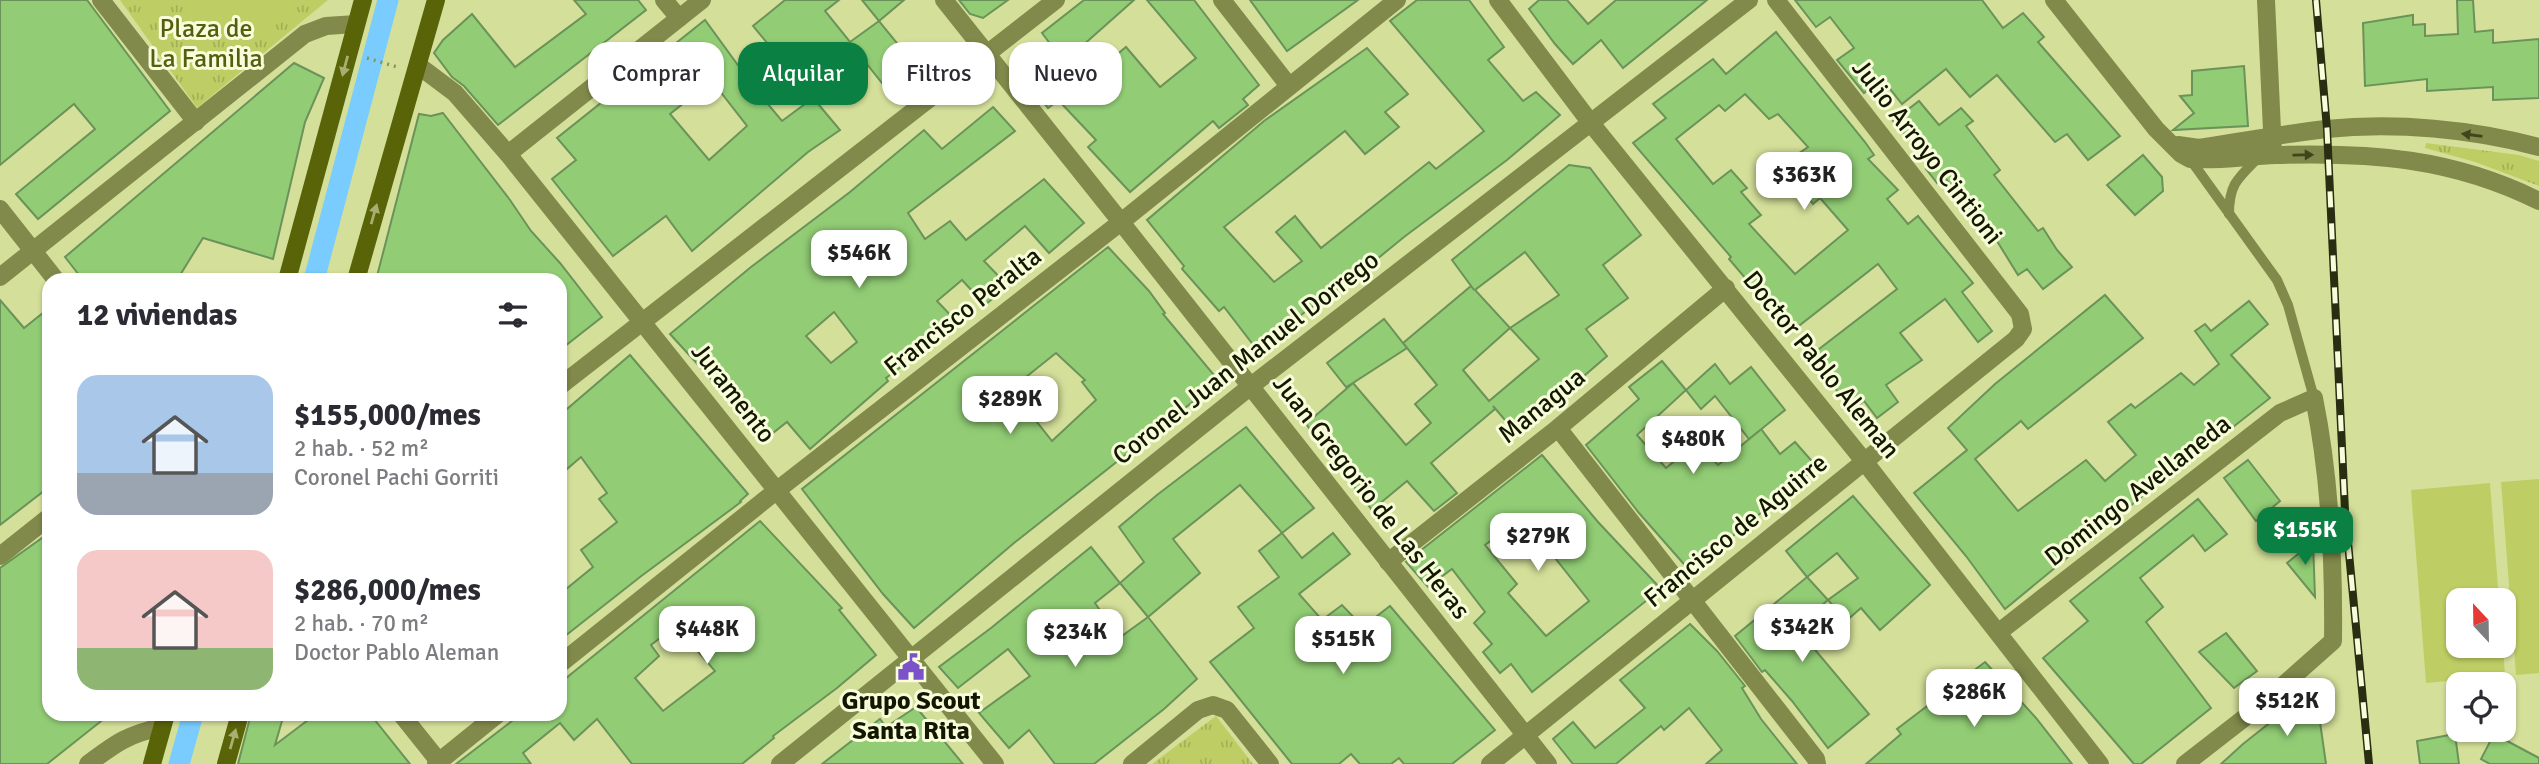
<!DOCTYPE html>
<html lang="es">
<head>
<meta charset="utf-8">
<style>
	:root { --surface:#fff; --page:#f7f7f7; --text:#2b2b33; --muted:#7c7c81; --accent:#0b8043 }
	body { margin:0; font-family:Signika,sans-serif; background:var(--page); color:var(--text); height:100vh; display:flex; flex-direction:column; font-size:26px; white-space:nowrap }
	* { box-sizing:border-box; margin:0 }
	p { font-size:23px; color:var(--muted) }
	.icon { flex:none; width:38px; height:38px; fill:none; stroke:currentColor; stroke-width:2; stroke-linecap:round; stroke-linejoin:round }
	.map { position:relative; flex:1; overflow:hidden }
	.panel { position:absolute; left:42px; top:273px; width:525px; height:448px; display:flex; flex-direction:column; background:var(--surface); border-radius:21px; box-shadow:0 2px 5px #0004 }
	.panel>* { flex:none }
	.hud { position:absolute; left:588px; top:42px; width:665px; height:63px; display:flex; gap:14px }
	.needle { width:46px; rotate:338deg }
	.buttons { position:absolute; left:2446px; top:588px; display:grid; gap:14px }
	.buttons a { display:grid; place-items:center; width:70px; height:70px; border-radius:14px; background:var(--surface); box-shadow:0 2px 5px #0004; font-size:35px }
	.price { position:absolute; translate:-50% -60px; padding:0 16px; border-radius:14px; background:#fff; color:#222; font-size:23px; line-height:46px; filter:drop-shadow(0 2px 4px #0008) }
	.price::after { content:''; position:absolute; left:50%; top:42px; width:21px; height:16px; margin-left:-10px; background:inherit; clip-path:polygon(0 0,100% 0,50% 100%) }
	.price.active { background:var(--accent); color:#fff }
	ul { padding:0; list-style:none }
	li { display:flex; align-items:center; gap:21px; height:175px; padding:0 35px }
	li span { display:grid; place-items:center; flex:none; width:196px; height:140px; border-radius:21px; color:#555 }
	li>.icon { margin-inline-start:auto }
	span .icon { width:84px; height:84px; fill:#fffc; stroke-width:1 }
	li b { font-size:30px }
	h2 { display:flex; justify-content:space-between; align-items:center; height:84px; padding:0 35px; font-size:30px }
	.tag { padding:0 24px; border-radius:21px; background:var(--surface); box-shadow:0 2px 5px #0004; font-size:24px; line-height:63px }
	.tag.active { background:var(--accent); color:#fff }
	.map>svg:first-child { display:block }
	.grass { fill:url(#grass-tufts) }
	.garden { fill:#bfce64 }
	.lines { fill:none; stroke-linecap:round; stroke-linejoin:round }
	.canal { stroke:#79ccfd; stroke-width:21 }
	.building { fill:#92cd75; stroke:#6b9259; stroke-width:2; fill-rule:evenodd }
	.path { stroke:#8a935f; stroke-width:3.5; stroke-dasharray:2 5; stroke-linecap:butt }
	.service { stroke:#818a4b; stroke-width:10 }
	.minor { stroke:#818a4b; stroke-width:18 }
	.tertiary { stroke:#818a4b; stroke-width:18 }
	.secondary { stroke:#596308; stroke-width:18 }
	.rail-casing { stroke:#292d11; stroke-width:8 }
	.rail { stroke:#f7fdda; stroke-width:5; stroke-dasharray:16; stroke-linecap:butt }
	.oneway { fill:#a8b071 }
	.oneway2 { fill:#40451e }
	.labels { text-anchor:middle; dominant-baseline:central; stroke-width:6; stroke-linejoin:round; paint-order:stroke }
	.park-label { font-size:26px; fill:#555e0e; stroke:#f7fdda }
	.street-label { font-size:26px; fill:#141700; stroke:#f7fdda }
	.poi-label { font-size:26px; font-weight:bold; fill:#141700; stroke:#f7fdda }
</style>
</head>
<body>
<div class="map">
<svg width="2539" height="764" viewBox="0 0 2539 764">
	<defs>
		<pattern id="grass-tufts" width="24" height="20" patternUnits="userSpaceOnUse" patternTransform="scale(1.75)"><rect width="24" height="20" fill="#bfce64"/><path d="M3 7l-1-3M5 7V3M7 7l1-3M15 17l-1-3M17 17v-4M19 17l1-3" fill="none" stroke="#a3b055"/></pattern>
	</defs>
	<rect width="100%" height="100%" fill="#d4e09a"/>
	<g class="grass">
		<path d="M120 0H328L197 108Z"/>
		<path d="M2426 143 2519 155 2539 161V186L2475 162 2425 148Z"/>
		<path d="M1216 716 1253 764H1152Z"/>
	</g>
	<g class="garden">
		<path d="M199 0H264L280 21 240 52Z"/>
		<path d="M2539 479V673L2516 675 2501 482Z"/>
		<path d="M2490 483 2499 600H2459V646H2503L2505 676 2426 683 2411 490Z"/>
	</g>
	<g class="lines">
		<g class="canal">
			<path d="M314 280 388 0"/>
			<path d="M179 764 193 714"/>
		</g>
	</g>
	<g class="building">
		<path d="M0 0H87L170 111 38 219 16 194 95 129 74 104 0 165Z"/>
		<path d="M574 0H638L646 10 498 125 464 86 452 77 434 53 443 40 472 14 515 67 586 14Z"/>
		<path d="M785 0H839L825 11 850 42 879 21 919 70 890 93 862 58 814 99 840 130 808 152 692 251 666 216 613 256 552 179 576 160 557 138 705 20 756 90 782 121 813 98 753 26ZM712 81 747 126 709 160 670 114Z"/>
		<path d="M862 0H904L879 21Z"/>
		<path d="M959 0H1008L983 18 970 14Z"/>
		<path d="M1084 0H1134L1064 62 1042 33Z"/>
		<path d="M1147 0H1194L1259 85 1243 99 1248 105 1219 128 1213 121 1130 192 1088 147 1096 140 1060 102 1126 47 1160 87 1196 58Z"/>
		<path d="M1250 0H1358L1287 51Z"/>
		<path d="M1417 0H1469L1504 47 1488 60 1523 101 1536 92 1560 115 1507 160 1404 237 1349 282 1306 311 1258 351 1224 307 1219 311 1182 269 1184 266 1147 220 1264 121 1367 48 1408 94 1385 112 1399 127 1365 154 1345 131 1224 227 1274 282 1302 261 1276 232 1295 216 1321 248 1429 162 1436 169 1484 131 1390 21Z"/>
		<path d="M1539 0H1567L1588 24 1616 0H1707L1623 68 1601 40 1573 64 1555 44 1529 9Z"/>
		<path d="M1795 0H1982L2003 28 2023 13 2044 37 2038 42 2120 136 2088 160 2067 134 2055 142 1997 75 1970 97 1946 69 1902 104 1882 79 1864 93 1837 60 1854 48 1830 17 1816 27Z"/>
		<path d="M2457 0H2473L2475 32 2493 30V43L2539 39V98L2493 100V87L2427 91V79L2365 86 2363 23 2413 15V25L2425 24V36L2458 34Z"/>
		<path d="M1776 32 1865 142 1874 155 1868 159 1898 190 1887 199 1908 224 1918 216 1973 283 1962 292 1992 331 1978 342 1945 299 1900 333 1922 360 1886 385 1898 402 1877 418 1864 401 1852 410 1810 356 1897 289 1878 264 1791 332 1729 259 1731 257 1633 143 1666 118 1653 104 1713 59 1726 74ZM1745 94 1769 119 1778 114 1808 147 1798 154 1808 164 1792 176 1813 204 1820 198 1848 230 1795 274 1749 224 1761 215 1741 192 1747 188 1731 170 1713 184 1676 139 1719 105 1725 111Z"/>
		<path d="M294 63 324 78 305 122 273 259 203 238 177 280H83L65 257Z"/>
		<path d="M2244 66 2248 126 2173 130 2194 113 2180 96 2192 95V71Z"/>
		<path d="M1046 74 1064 96 1048 108 1030 86Z"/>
		<path d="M1919 101 1939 125 1961 108 1973 121 1966 126 2000 170 1994 175 2038 231 2043 228 2057 250 2072 267 2043 289 2027 269 2018 275 1992 233 1988 236 1972 217 1975 214 1944 177 1937 183 1926 169 1937 160 1916 136 1910 140 1893 121Z"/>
		<path d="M993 107 1015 131 908 213 925 239 950 221 966 240 1044 179 1084 223 1049 253 1025 226 984 261 1008 286 985 305 962 280 937 301 959 324 886 378 888 381 810 449 787 422 764 440 745 416 670 334 751 267 850 192 924 130 942 149ZM834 312 857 342 831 363 806 336Z"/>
		<path d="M443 113 510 200 531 231 560 263 602 317 560 350V280H376L419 114 431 116Z"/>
		<path d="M2143 155 2162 177 2163 191 2135 215 2107 185Z"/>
		<path d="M1569 165 1590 168 1641 235 1603 265 1628 298 1586 329 1607 356 1517 434 1493 406 1495 409 1431 463 1457 493 1434 511 1407 481 1372 510 1306 424 1353 383 1346 387 1327 363 1384 319 1403 343 1471 286 1474 290 1452 260ZM1525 252 1559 295 1510 328 1475 290ZM1510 328 1539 359 1489 401 1463 370ZM1403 343 1437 385 1415 404 1431 423 1406 445 1353 383 1407 348Z"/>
		<path d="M1108 247 1149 291 1165 313 1163 314 1219 381 1014 543 914 628 883 594 802 489ZM1056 353 1085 380 1082 382 1096 400 1052 441 1011 389Z"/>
		<path d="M2105 295 2143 338 2028 429 2021 421 1975 459 2018 511 2086 460 2105 481 2136 455 2108 422 2131 404 2135 408 2181 373 2194 385 2219 364 2195 331 2205 324 2211 331 2249 301 2268 324 2231 355 2270 398 2228 431 2225 428 2005 609 1966 556 1914 493 1967 450 1948 428 1995 384Z"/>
		<path d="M0 300 24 328 49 308V487L0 525Z"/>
		<path d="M630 355 748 494 740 501 741 502 640 577 560 640V594L593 567 581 550 617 522 599 499 607 493 581 457 560 475V415Z"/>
		<path d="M1662 361 1686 390 1637 435 1666 468 1697 442 1718 465 1761 429 1780 454 1795 442 1817 467 1690 571 1639 513 1586 445 1639 399 1629 387Z"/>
		<path d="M1715 364 1730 384 1751 367 1785 410 1749 439 1715 396 1701 409 1686 390Z"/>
		<path d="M1246 427 1314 508 1282 533 1240 485 1173 539 1200 573 1148 617 1120 583 1144 562 1119 527 1157 495Z"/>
		<path d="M1542 455 1598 522 1661 589 1532 692 1511 664 1500 673 1483 652 1492 644 1474 623 1485 612 1452 569 1428 587 1406 562ZM1519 520 1555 558 1589 601 1546 636 1508 593 1517 584 1485 545Z"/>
		<path d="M2248 460 2280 501 2256 521 2224 478Z"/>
		<path d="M1853 496 1930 585 1880 630 1861 608 1846 621 1828 600 1858 578 1837 553 1807 577 1786 551Z"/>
		<path d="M2198 499 2227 534 2205 551 2193 535 2140 578 2163 607 2146 622 2211 708 2141 764H2134L2043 658 2088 621 2070 601Z"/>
		<path d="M760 521 842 608 839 610 876 655 837 688 773 736 774 738 742 764H632L597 719 574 740 560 723 523 753 531 764H456L521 714H560V683ZM676 626 715 671 663 711 635 678 659 656 651 645Z"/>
		<path d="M49 533V714H110L47 764H0V568Z"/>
		<path d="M1282 533 1302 558 1333 533 1350 554 1299 594 1322 620 1342 605 1363 627 1390 606 1495 730 1452 764H1404L1399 758 1391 764H1360L1351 754 1339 764H1292L1210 662 1254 628 1238 607 1279 577 1259 551Z"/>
		<path d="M2313 542 2315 597 2287 563Z"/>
		<path d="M1091 547 1120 583 1095 603 1119 638 1148 617 1197 679 1164 709 1094 764H1055L1029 730 1009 748 979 713 1030 676 1008 649 958 688 939 667 991 628Z"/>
		<path d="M1807 577 1828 600 1796 627 1869 714 1828 748 1792 701 1765 670 1762 672 1735 636Z"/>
		<path d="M1690 624 1717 651 1745 686 1742 688 1761 719 1797 764H1706L1722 750 1689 708 1664 730 1661 726 1616 764H1573L1553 739 1573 722 1595 748 1645 708 1620 680Z"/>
		<path d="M2226 633 2257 671 2234 688 2199 652Z"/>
		<path d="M1985 662 2036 718 2072 764H1866L1901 734 1897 729Z"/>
		<path d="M2315 687 2326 764H2221L2243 744Z"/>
		<path d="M916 707 963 764H822L880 719 886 727Z"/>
		<path d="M251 714H284L275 745 316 714H370L410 764H238Z"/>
		<path d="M2455 734 2459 764H2420L2417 741Z"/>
		<path d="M2494 734 2539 758V764H2490L2481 759Z"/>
	</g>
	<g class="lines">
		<path class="path" d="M367 58 397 67"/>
		<g class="service">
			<path d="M2190 159 2277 280 2288 305 2314 398"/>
			<path d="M2229 214C2229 184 2238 178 2259 157"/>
		</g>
		<g class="minor">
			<path d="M101 0 196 122"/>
			<path d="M664 0 679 18"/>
			<path d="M944 0 1121 222 1548 764"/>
			<path d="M1222 0 1289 86"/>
			<path d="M1498 0 1590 122 1864 461 2100 764"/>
			<path d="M2266 0 2273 152"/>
			<path d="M419 66 455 93 508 154 995 764"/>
			<path d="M508 154 702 0"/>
			<path d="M0 209 56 280"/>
			<path d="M0 277 305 34 326 26 356 24"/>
			<path d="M560 386 1056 0"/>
			<path d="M1558 428 1816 759 1817 764"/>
			<path d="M0 556 49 517"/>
			<path d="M1388 562 1558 428 1726 288"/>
			<path d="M1999 632 2280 413 2314 398C2330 477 2334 560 2333 641L2261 705 2185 764"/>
			<path d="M560 664 776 491 1121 222 1397 0"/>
			<path d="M88 764C116 743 128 734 162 727"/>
			<path d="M436 764 498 714"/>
			<path d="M1132 764 1198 710 1213 705 1227 710 1270 764"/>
			<path d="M1490 764 2016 339 2023 329 2020 314 1776 0"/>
		</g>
		<g class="tertiary">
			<path d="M2054 0 2156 129 2181 154 2190 159C2219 161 2247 156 2276 155 2370 152 2453 158 2539 201"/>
			<path d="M2178 145 2199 148C2241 141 2284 134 2326 129 2396 122 2472 129 2539 147"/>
			<path d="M401 714 441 764"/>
			<path d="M780 764 1251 386 1749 0"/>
		</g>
		<g class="secondary">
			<path d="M287 280 363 0"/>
			<path d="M356 280 436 0"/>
			<path d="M152 764 166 714"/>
			<path d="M226 764 240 714"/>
		</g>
		<defs>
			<path id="rail" d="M2316 0 2327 129 2345 511 2369 764"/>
		</defs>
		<use href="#rail" class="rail-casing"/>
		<use href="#rail" class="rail"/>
	</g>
	<defs><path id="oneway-solid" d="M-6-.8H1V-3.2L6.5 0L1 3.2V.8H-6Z" transform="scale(1.75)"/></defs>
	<g class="oneway">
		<use href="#oneway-solid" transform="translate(345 66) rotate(105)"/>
		<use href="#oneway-solid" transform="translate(374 214) rotate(-74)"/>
		<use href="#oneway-solid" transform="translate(233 739) rotate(-74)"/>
	</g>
	<g class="oneway2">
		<use href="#oneway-solid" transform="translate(2472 135) rotate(-172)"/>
		<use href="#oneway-solid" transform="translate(2303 155) rotate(-1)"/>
	</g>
	<defs>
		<symbol id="civic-bare" viewBox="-9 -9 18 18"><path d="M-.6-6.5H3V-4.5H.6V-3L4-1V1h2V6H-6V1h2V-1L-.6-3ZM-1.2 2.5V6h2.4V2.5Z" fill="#7c52cb" stroke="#f7fdda" stroke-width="2.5" paint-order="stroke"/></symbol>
	</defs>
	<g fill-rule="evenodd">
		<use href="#civic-bare" x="892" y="648" width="38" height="38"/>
	</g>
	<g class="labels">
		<g class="park-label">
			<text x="206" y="29">Plaza de<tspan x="206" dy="30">La Familia</tspan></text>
		</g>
		<g class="street-label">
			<text transform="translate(1927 152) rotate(52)">Julio Arroyo Cintioni</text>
			<text transform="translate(963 312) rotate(-38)">Francisco Peralta</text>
			<text transform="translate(1246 358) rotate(-38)">Coronel Juan Manuel Dorrego</text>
			<text transform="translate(1821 365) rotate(51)">Doctor Pablo Aleman</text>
			<text transform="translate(733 393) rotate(52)">Juramento</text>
			<text transform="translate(1542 406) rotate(-39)">Managua</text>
			<text transform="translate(2138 491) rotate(-38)">Domingo Avellaneda</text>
			<text transform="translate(1371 497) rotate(52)">Juan Gregorio de Las Heras</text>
			<text transform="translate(1736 531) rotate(-39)">Francisco de Aguirre</text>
		</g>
		<g class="poi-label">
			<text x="911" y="701">Grupo Scout<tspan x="911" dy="30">Santa Rita</tspan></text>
		</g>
	</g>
</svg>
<div class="buttons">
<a><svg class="needle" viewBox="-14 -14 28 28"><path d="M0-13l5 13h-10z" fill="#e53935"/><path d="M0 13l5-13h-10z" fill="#7c7c81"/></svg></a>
<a><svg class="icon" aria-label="locate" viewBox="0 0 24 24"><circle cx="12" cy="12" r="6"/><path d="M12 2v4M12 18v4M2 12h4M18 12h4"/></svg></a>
</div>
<b class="price" style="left:1804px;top:212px">$363K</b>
<b class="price" style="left:859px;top:290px">$546K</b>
<b class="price" style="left:1010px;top:436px">$289K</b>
<b class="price" style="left:1693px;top:476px">$480K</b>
<b class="price active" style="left:2305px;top:567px">$155K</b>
<b class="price" style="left:1538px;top:573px">$279K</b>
<b class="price" style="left:1802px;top:664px">$342K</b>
<b class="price" style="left:707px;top:666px">$448K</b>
<b class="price" style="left:1075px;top:669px">$234K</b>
<b class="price" style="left:1343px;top:676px">$515K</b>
<b class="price" style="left:1974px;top:729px">$286K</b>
<b class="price" style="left:2287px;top:738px">$512K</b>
<div class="hud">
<a class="tag">Comprar</a>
<a class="tag active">Alquilar</a>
<a class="tag">Filtros</a>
<a class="tag">Nuevo</a>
</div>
<section class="panel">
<h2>12 viviendas<svg class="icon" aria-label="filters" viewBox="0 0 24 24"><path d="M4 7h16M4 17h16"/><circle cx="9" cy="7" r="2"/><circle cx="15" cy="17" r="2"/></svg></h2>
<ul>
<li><span style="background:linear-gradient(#a9c7e8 70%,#9aa5b1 0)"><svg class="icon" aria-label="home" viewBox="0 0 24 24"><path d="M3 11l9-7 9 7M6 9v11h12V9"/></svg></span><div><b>$155,000/mes</b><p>2 hab. · 52 m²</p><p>Coronel Pachi Gorriti</p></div></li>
<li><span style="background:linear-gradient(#f6c9c9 70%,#8fb573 0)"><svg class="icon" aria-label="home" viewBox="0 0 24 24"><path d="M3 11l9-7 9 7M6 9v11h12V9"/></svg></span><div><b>$286,000/mes</b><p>2 hab. · 70 m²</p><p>Doctor Pablo Aleman</p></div></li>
</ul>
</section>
</div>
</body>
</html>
